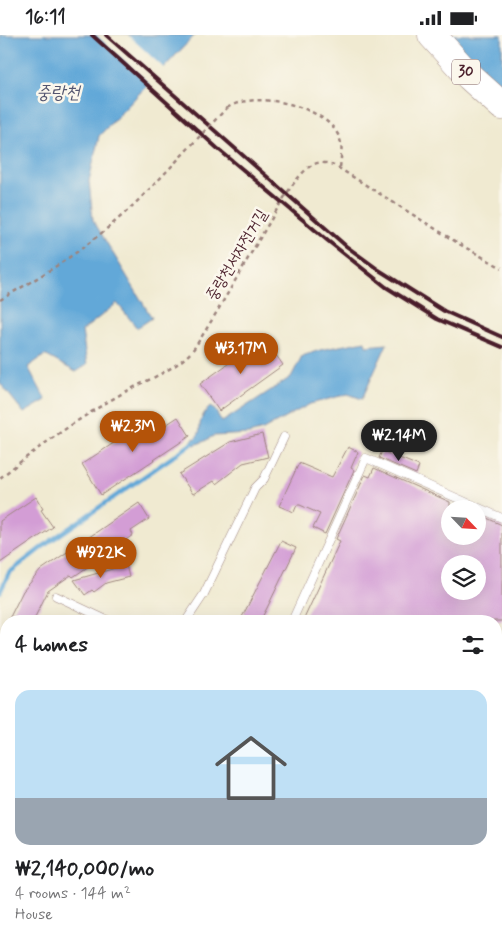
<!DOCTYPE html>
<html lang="en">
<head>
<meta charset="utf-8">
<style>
	:root { --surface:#fff; --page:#f6f6f6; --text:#202124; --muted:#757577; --line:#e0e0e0; --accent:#b45309 }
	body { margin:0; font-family:Mynerve,"Poor Story",sans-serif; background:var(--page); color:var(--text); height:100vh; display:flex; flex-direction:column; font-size:19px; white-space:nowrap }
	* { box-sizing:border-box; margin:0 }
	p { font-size:16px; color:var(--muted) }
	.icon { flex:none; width:28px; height:28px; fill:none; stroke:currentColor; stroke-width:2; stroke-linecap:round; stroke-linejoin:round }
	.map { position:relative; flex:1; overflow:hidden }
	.panel { position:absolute; left:0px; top:580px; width:502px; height:336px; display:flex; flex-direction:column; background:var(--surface); border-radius:20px 20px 0 0; box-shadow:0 5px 20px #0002 }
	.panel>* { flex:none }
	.needle { width:32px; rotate:115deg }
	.fabs { position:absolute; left:441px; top:465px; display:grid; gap:10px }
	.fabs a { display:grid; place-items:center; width:45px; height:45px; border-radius:50%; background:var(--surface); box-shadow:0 5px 20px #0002; font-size:25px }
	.price { position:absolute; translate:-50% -42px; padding:0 11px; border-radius:18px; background:var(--accent); color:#fff; font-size:16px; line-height:32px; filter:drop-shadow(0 1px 2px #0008) }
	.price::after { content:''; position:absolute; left:50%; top:30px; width:15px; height:11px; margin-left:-8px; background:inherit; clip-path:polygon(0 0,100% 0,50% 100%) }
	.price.selected { background:#222; color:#fff }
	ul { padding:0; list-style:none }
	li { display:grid; align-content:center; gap:10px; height:265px; padding:0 15px }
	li+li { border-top:1px solid var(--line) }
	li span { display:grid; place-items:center; height:155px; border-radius:15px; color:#555 }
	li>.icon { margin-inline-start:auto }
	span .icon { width:90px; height:90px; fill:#fffc; stroke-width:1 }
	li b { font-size:21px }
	h2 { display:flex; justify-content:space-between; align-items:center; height:60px; padding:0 15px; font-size:21px }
	.status { display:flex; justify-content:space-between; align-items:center; height:35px; padding:0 25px; background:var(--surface); direction:ltr }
	.status svg { height:14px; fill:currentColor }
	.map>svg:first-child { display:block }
	.green { fill:#b1cc72; stroke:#7e764e }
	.water { fill:#62a8d8; stroke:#566482 }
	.pier { fill:#f0ead1 }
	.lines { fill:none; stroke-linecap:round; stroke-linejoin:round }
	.stream { stroke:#62a8d8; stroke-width:4.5 }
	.building { fill:#d39dd5; fill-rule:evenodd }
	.lane-casing { stroke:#9d847e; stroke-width:9 }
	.highway-casing { stroke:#9d847e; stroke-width:29 }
	.path { stroke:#9d847e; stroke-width:2.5; stroke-dasharray:4 4; stroke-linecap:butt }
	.lane { stroke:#fff; stroke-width:8 }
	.highway { stroke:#fff; stroke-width:28 }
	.rail { stroke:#4a1f2b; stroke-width:4 }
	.path-bridge { stroke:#9d847e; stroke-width:2.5; stroke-dasharray:4 4; stroke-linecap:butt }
	.labels { text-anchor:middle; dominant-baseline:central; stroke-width:5; stroke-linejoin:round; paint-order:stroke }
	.shield { fill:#fbf7ec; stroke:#7f6065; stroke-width:1 }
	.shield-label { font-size:15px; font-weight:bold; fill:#4a1f2b }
	.street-label { font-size:16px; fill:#4a1f2b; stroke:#fbf7ec }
	.water-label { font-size:18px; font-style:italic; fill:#545670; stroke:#fbf7ec }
</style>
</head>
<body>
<div class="status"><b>16:11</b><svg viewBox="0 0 49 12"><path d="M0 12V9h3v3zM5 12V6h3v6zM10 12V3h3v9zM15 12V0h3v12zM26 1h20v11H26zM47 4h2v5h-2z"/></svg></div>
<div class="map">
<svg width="502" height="916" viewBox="0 0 502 916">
	<rect width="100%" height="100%" fill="#fbf7ec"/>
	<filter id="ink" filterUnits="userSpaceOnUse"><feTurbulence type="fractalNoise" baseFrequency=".02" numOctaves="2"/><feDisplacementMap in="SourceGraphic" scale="10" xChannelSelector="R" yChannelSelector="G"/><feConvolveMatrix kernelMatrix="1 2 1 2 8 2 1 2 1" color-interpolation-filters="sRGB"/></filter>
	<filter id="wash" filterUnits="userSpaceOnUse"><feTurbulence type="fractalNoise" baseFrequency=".0096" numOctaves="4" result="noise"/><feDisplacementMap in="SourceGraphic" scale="20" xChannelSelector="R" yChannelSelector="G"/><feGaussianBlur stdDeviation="1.12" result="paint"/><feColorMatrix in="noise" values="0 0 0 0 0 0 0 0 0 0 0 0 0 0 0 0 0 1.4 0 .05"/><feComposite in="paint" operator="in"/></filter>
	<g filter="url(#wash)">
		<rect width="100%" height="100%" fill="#f0ead1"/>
		<path class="green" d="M498 778 502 780V916H418L424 910H496V784Z"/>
		<g class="water">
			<path d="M0 0H195L99 101 89 146 93 185 152 283 137 293 117 268 82 296 87 330 76 337 45 320 28 332 46 365 24 378 0 348Z"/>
			<path d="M430 0H502V78Z"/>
			<path d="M365 306 366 311 387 309 362 364 348 359 310 369 263 395 249 399 213 401 205 406 194 410 192 405C204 398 197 393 202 383 203 379 207 375 210 372L215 375 222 387 291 342 302 321 320 315Z"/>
		</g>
		<path class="pier" d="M96 0H128L166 35 151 50Z"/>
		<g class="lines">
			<path class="stream" d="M0 557 9 538 49 507 197 405"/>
		</g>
		<g id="blocks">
			<g class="building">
				<path d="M264 303 283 330 219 376 200 349Z"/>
				<path d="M178 382 190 401 101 460 82 429 150 384 158 395Z"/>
				<path d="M262 399 268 422 243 428 216 449 214 446 193 459 179 439 230 407Z"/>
				<path d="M348 412 358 417 351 433 354 435 325 499 313 493 320 479 300 470H297L294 477 279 471 299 428 332 442Z"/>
				<path d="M382 416 419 431 416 439 379 423Z"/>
				<path d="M374 433 450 467V501H478V479L502 490V586H303L340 506 336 504 365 440 370 442ZM450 529H478V556H450Z"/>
				<path d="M36 462 43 474 41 475 53 492 0 528V486Z"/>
				<path d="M139 468 149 484 131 496 133 500 107 518 100 509 83 522 89 531 73 542 71 540 48 556 33 586H8L23 556 41 535Z"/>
				<path d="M281 506 296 513 267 573 260 586H240Z"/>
				<path d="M126 530 129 542 106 548 94 557 92 555 85 560 74 545Z"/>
			</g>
		</g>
	</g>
	<g filter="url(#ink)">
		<use href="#blocks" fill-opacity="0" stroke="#9d847e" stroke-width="1"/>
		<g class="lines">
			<defs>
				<g id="lane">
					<path d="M56 561 109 586"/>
					<path d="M186 586 204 559 255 453 264 444 284 402"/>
					<path d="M292 586 366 423 502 483"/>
					<path d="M0 666 6 672"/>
					<path d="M496 752H502"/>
					<path d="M0 772 6 779"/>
					<path d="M496 802 502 794"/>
					<path d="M0 901 6 895"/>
					<path d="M46 910 52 916"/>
					<path d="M123 916 130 910"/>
					<path d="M409 916 413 910"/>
				</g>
				<path id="highway" d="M432 0 470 42 502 71"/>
			</defs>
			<use href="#lane" class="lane-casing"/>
			<use href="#highway" class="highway-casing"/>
			<g class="path">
				<path d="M227 73C254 55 321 70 337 98 344 109 341 121 340 133"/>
				<path d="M0 443C37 413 76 385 118 361 141 347 180 334 195 312 221 272 244 229 269 188 279 171 293 145 309 132 317 126 325 127 334 130L461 210 502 233"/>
				<path d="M200 910 202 916"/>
			</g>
			<use href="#lane" class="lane"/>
			<use href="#highway" class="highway"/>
			<g class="rail">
				<path d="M92 0 217 113 328 206 386 252 437 284 502 312"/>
				<path d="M106 0 346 211 379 235 444 276 502 302"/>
			</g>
			<path class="path-bridge" d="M0 265C34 245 69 225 99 200 146 163 185 115 227 73"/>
		</g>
	</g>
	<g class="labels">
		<rect class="shield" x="452" y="24.5" width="28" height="25" rx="4"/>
		<g class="shield-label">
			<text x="466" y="37">30</text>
		</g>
		<g class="street-label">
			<text transform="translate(237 220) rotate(-59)">중랑천서자전거길</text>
		</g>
		<g class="water-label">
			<text x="58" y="58">중랑천</text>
		</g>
	</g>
</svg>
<div class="fabs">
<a><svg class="needle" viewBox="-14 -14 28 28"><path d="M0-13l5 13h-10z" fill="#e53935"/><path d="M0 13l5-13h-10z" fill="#757577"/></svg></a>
<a><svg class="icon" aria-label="layers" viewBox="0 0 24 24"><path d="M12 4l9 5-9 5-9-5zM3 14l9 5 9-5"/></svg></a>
</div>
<b class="price" style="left:241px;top:340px">₩3.17M</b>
<b class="price" style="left:133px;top:418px">₩2.3M</b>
<b class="price selected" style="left:399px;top:427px">₩2.14M</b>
<b class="price" style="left:101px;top:544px">₩922K</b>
<section class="panel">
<h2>4 homes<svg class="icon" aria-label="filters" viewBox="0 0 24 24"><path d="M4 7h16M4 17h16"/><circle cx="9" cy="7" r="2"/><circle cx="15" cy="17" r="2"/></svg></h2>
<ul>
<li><span style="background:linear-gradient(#bfe0f5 70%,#9aa5b1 0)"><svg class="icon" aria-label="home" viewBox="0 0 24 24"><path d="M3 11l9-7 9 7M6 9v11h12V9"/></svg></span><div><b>₩2,140,000/mo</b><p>4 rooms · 144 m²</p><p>House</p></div></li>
</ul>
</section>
</div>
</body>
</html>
